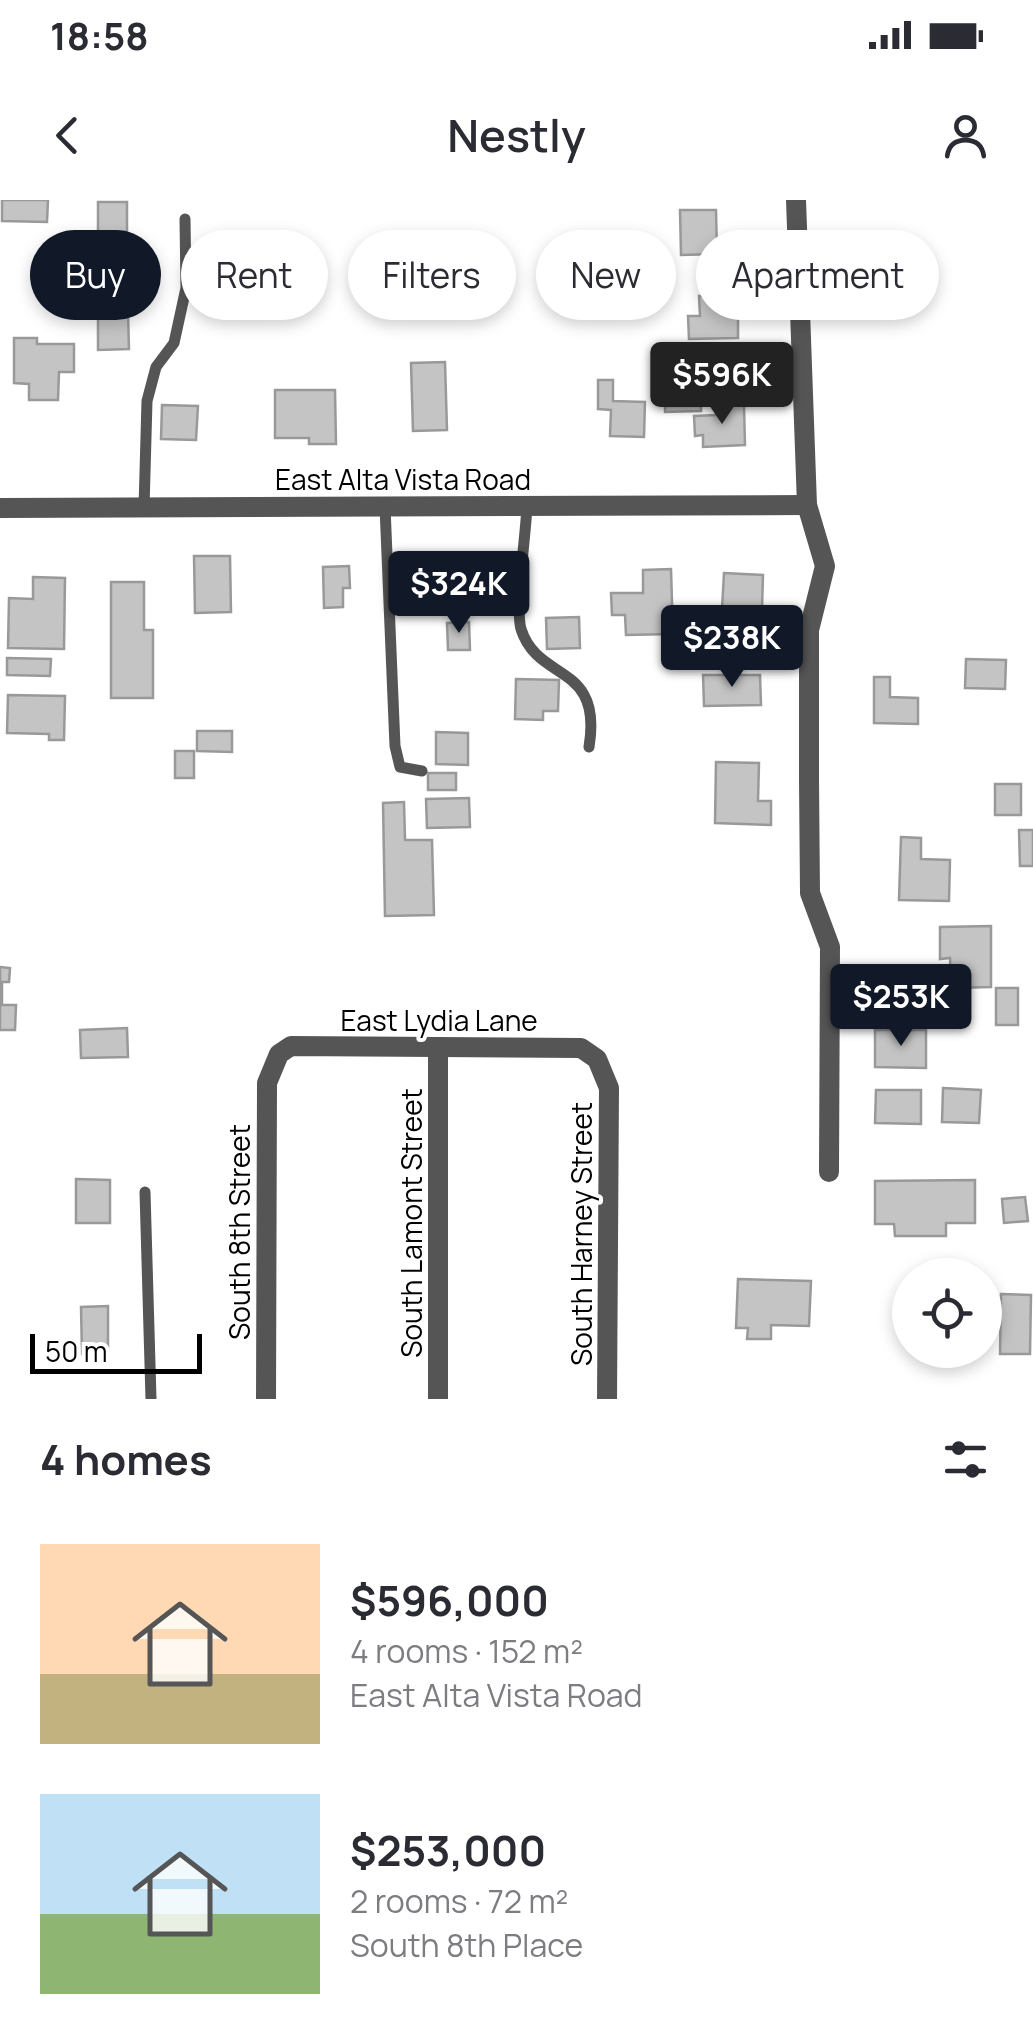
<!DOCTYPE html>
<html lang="en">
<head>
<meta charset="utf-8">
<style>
	:root { --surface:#fff; --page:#f2f2f3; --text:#2b2b33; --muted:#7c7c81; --accent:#111827 }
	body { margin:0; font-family:Manrope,sans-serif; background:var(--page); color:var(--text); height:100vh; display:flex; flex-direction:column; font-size:38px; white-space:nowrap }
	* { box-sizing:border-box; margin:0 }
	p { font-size:32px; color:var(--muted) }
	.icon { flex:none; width:55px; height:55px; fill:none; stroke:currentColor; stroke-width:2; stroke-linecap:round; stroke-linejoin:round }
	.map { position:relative; height:1199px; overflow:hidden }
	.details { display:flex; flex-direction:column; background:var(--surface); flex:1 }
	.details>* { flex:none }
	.guide { position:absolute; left:30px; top:30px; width:975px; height:90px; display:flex; gap:20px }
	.controls { position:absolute; left:892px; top:1058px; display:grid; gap:20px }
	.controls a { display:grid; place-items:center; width:110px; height:110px; border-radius:50%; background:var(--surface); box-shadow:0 5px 15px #0003; font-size:50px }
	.scale { position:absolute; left:30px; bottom:25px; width:172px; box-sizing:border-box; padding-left:10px; border:5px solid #000; border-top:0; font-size:28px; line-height:35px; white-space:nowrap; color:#000; -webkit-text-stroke:8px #fff; paint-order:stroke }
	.price { position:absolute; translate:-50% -85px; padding:0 22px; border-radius:10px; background:var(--accent); color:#fff; font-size:32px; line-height:65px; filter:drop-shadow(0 2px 5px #0008) }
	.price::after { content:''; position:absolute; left:50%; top:60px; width:30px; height:22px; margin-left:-15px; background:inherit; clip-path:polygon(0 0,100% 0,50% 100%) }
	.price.active { background:#222; color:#fff }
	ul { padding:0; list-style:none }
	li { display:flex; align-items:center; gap:30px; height:250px; padding:0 40px }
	li span { display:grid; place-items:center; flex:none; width:280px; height:200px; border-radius:0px; color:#555 }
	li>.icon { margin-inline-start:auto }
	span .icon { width:120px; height:120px; fill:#fffc; stroke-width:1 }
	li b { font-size:42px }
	h2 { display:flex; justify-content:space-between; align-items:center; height:120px; padding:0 40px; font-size:42px }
	.pill { padding:0 35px; border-radius:45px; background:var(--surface); box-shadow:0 5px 15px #0003; font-size:35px; line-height:90px }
	.pill.active { background:var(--accent); color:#fff }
	.status { display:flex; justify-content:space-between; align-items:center; height:70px; padding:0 50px; background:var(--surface); direction:ltr }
	.status svg { height:28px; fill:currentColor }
	header { display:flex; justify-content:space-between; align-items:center; height:130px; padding:0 40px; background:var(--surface); font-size:45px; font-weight:600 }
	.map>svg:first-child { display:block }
	.building { fill:#c4c4c4; stroke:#999; stroke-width:2.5 }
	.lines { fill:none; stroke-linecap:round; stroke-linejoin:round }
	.lane { stroke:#555; stroke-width:11 }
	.street { stroke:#555; stroke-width:20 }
	.labels { text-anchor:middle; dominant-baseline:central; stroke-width:8; stroke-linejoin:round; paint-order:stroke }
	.street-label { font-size:28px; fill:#000; stroke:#fff }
</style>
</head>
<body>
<div class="status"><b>18:58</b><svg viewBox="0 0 49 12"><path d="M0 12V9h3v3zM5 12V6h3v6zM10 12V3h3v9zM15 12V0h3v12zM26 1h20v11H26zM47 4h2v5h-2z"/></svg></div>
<header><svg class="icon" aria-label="back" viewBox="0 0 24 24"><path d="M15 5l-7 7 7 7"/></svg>Nestly<svg class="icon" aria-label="person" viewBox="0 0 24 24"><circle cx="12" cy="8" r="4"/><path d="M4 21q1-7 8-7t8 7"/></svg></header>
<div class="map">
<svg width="1033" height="1199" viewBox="0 0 1033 1199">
	<rect width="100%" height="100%" fill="#fff"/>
	<g class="building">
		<path d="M2 0H48L47 22 2 21Z"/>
		<rect x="98" y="2" width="29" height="37"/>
		<path d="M680 10H716L717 54 681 55Z"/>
		<path d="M98 57H129L128 94H98Z"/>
		<path d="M232 87H260V116L232 115Z"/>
		<path d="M738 95V138L689 139 688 116H700L699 96Z"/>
		<path d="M128 112 129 149 98 150V113Z"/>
		<path d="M14 138H37V144H74V172H59L58 200H29V184L14 183Z"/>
		<path d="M663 147H687V178H662Z"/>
		<path d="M445 162 447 230 413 231 411 163Z"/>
		<path d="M598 180H613V201L645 202 644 237 610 236 611 210 598 209Z"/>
		<path d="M275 190H335L336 244H309V238H275Z"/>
		<path d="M665 190H701V211L665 212Z"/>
		<path d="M162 205 198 206 196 240 161 239Z"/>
		<path d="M744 205 745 245 703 247V235L695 236 694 216 716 215V207Z"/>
		<path d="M194 356H230L231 412 195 413Z"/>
		<path d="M349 366 350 388H343V407L324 408 323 367Z"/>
		<path d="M671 369 673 434 626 435 625 415H612L611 393H643V370Z"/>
		<path d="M724 373 763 375 762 410 722 409Z"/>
		<path d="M33 377 65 378 64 449 8 448 9 398 33 399Z"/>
		<path d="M111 382H144V430H153V498H111Z"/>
		<path d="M579 417 580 448 547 449 546 418Z"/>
		<path d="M469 422 470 450H448L447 423Z"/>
		<path d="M7 458 51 459 50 476 7 475Z"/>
		<path d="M966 459 1006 460 1005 489 965 488Z"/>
		<path d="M703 475H760L761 505 704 506Z"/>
		<path d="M874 477H890V497L918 498V524L874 523Z"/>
		<path d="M516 479 559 480 558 511H543V520L515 519Z"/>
		<path d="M8 495 65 496 64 540H49V534L7 533Z"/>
		<path d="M197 531H232V552L197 551Z"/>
		<path d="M436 532 468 533V565L436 564Z"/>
		<rect x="175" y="551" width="19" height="27"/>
		<path d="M716 562 759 563 758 601H771V625L715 623Z"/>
		<rect x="428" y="573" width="28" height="17"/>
		<rect x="995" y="584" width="26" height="31"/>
		<path d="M469 598 470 627 427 628 426 599Z"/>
		<path d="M404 602 405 640H432L434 715 385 716 383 603Z"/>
		<path d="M1019 630H1033V666H1020Z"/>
		<path d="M901 637 921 638V659L950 660 949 701 899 700Z"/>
		<path d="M991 726V787L951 788 950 758 940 759V727Z"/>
		<path d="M0 767 10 768 9 782H2V805H16L15 830H0Z"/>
		<rect x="996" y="788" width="22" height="37"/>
		<path d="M127 828 128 857 81 858 80 830Z"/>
		<path d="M875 830H926V868L875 867Z"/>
		<path d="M943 888 981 890 979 923 942 922Z"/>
		<path d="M876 890H921V924L875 923Z"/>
		<path d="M76 979 110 980V1023H76Z"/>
		<path d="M975 980V1023H946V1036H895L894 1024H875V981Z"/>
		<path d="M1025 997 1028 1021 1004 1023 1002 999Z"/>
		<path d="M738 1079 811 1081 809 1126 771 1125V1139H747L748 1128H736Z"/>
		<path d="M1001 1094 1031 1095 1030 1154H1000Z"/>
		<path d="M108 1106V1154H82L81 1107Z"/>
	</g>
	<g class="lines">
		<g class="lane">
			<path d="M527 306C526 333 515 408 521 429 538 483 603 462 589 547"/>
			<path d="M385 307 395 546 400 567 422 571"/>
			<path d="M144 308 147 201 156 167 174 143 186 88 185 19"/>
			<path d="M145 992 151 1199"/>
		</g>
		<g class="street">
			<path d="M796 0 807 305 825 366 809 430V580L810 693 830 747 829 972"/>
			<path d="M0 308 807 305"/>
			<path d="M438 847V1199"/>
			<path d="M266 1199 267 883 279 854 291 846 581 848 597 859 609 888 607 1199"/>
		</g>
	</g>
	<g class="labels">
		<g class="street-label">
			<text x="403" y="279">East Alta Vista Road</text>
			<text x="439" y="820">East Lydia Lane</text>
			<text transform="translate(411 1023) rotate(-90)">South Lamont Street</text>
			<text transform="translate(239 1032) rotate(-90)">South 8th Street</text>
			<text transform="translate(581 1034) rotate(-90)">South Harney Street</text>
		</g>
	</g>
</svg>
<div class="controls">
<a><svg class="icon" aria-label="locate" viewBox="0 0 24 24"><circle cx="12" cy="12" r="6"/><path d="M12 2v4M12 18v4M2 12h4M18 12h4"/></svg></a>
</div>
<div class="scale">50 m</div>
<b class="price active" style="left:722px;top:227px">$596K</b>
<b class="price" style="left:459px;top:436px">$324K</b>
<b class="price" style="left:732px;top:490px">$238K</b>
<b class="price" style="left:901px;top:849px">$253K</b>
<div class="guide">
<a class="pill active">Buy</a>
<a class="pill">Rent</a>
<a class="pill">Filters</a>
<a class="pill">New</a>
<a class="pill">Apartment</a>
</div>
</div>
<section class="details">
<h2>4 homes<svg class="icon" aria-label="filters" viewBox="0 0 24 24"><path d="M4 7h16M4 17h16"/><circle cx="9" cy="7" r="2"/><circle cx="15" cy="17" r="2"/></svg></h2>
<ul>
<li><span style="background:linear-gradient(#ffd9b3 65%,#c2b280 0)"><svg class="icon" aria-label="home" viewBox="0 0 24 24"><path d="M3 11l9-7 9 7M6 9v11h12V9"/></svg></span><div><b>$596,000</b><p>4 rooms · 152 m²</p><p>East Alta Vista Road</p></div></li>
<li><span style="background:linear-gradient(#bfe0f5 60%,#8fb573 0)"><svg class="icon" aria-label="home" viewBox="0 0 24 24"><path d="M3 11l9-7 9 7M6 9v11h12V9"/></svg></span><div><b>$253,000</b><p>2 rooms · 72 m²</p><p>South 8th Place</p></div></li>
</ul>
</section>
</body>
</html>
